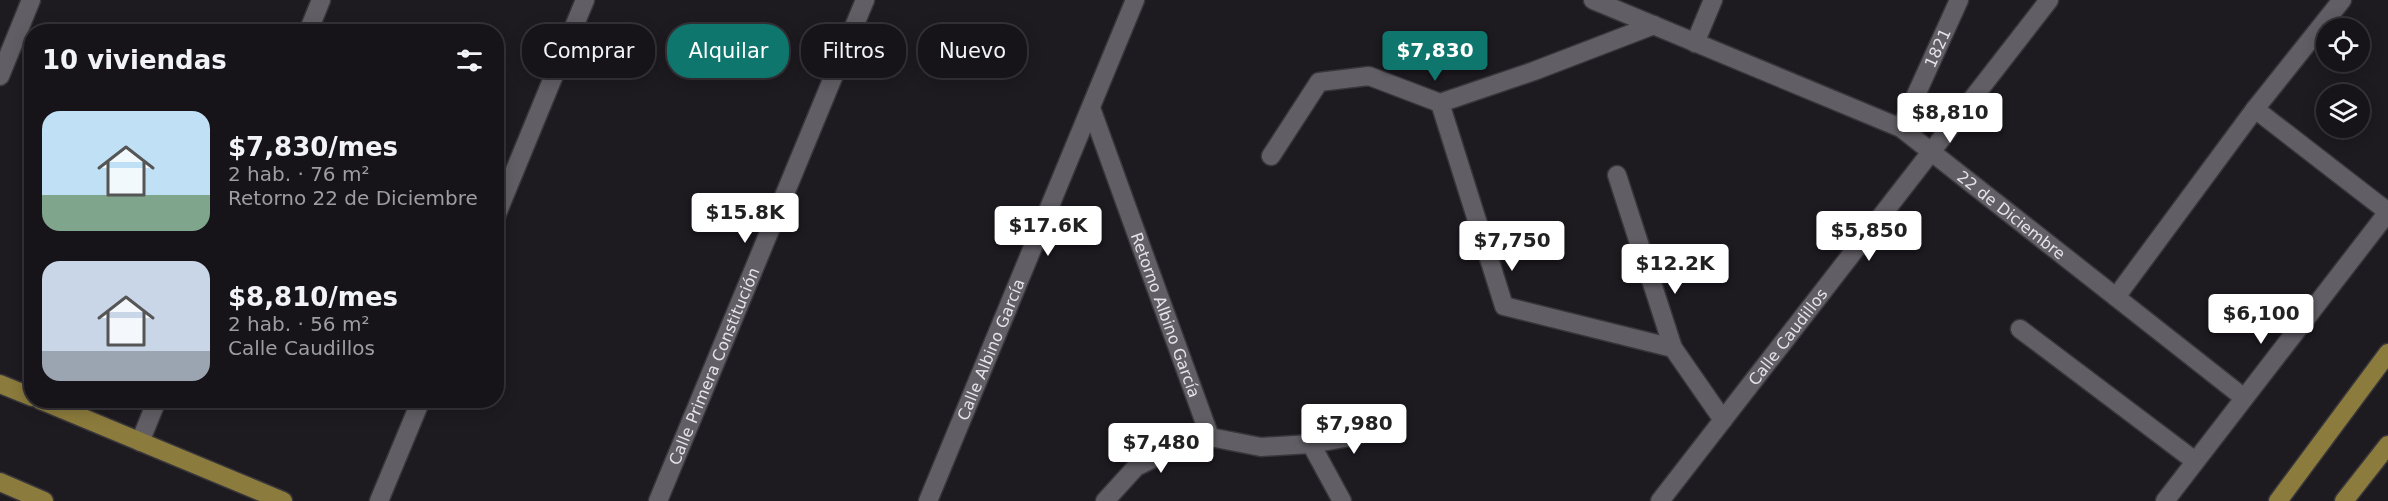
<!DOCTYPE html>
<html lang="es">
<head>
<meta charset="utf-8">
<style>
	:root { --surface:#161418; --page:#1f1d21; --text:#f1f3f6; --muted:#9e9ea2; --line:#353337; --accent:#0f766e }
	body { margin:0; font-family:"DejaVu Sans",sans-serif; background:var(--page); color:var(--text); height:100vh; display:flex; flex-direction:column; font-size:22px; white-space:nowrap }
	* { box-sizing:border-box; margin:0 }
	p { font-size:20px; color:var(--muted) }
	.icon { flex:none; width:33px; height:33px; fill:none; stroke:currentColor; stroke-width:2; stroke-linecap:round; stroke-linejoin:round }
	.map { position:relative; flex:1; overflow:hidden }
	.drawer { position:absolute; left:24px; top:24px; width:480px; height:384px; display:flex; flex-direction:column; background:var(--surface); border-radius:24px; box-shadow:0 3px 15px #0003,0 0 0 2px var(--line) }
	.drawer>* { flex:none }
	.banner { position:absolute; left:522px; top:24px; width:570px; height:54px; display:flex; gap:12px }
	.tools { position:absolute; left:2316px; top:18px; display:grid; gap:12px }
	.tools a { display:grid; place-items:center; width:54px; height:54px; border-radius:50%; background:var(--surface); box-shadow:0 3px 15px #0003,0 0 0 2px var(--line); font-size:30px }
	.price { position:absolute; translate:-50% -51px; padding:0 14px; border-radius:6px; background:#fff; color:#222; font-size:20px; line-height:39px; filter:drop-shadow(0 2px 3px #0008) }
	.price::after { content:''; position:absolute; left:50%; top:36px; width:18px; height:14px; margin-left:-9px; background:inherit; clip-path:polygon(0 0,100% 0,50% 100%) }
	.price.active { background:var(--accent); color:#fff }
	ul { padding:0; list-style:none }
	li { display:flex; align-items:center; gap:18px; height:150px; padding:0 18px }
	li span { display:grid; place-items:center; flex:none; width:168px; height:120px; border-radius:18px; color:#555 }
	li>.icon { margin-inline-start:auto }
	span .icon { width:72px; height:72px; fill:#fffc; stroke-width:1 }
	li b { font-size:26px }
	h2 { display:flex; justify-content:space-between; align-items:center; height:72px; padding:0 18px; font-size:26px }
	.pill { padding:0 21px; border-radius:24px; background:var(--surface); box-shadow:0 3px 15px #0003,0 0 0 2px var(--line); font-size:21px; line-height:54px }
	.pill.active { background:var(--accent); color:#fff }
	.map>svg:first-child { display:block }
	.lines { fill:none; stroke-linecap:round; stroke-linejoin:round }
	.minor-casing { stroke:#39363a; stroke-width:21 }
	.major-casing { stroke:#39363a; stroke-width:21 }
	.minor { stroke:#625e65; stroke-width:18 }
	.major { stroke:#8b7b3c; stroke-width:18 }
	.labels { text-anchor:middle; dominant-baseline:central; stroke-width:6; stroke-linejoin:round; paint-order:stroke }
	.street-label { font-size:16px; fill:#e5e3e7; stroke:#1d1a20 }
</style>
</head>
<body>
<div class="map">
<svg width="2388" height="501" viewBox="0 0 2388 501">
	<rect width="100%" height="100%" fill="#1d1a20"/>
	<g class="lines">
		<defs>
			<g id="minor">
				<path id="s1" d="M1593 0 1901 128 2243 397"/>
				<path d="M308 32 321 0"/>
				<path d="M1695 43 1713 0"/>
				<path d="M0 76 31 0"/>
				<path d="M1440 103 1504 306 1673 348"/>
				<path id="s2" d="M1091 108 1210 437"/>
				<path d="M2255 109 2388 212"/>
				<path id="s3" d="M1901 128 1959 0"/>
				<path d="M1271 156 1319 82 1369 76 1440 103 1534 71 1654 25"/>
				<path d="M1617 175 1673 348 1723 420"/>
				<path d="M496 216 585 0"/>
				<path d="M2116 297 2255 109 2342 0"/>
				<path d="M2020 329 2195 461"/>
				<path d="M140 442 157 400"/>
				<path d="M1311 444 1342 501"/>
				<path d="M379 501 421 400"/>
				<path id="s4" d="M658 501 865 0"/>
				<path id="s5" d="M928 501 1135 0"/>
				<path d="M1105 501 1136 467 1170 450 1210 437 1261 447 1311 444 1355 436 1383 423"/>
				<path id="s6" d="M1660 501 2049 0"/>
				<path d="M2165 501 2388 212"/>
			</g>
			<g id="major">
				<path d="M0 384 32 397"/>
				<path d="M40 400 283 501"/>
				<path d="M0 482 44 501"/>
				<path d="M2278 501 2388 353"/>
				<path d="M2344 501 2388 445"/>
			</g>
		</defs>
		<use href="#minor" class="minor-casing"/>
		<use href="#major" class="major-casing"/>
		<use href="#minor" class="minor"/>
		<use href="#major" class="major"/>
	</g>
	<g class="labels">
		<g class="street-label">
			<text stroke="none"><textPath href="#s3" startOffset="88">1821</textPath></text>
			<text stroke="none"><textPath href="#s1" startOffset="474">22 de Diciembre</textPath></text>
			<text stroke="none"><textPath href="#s2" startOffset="220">Retorno Albino García</textPath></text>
			<text stroke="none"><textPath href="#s6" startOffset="208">Calle Caudillos</textPath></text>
			<text stroke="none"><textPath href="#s5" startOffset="164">Calle Albino García</textPath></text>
			<text stroke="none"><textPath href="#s4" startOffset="146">Calle Primera Constitución</textPath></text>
		</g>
	</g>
</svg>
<div class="tools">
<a><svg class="icon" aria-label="locate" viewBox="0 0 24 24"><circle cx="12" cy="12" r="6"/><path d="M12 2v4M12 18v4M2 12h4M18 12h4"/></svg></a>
<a><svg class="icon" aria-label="layers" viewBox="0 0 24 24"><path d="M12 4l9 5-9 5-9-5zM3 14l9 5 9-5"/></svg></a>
</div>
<b class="price active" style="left:1435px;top:82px">$7,830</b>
<b class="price" style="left:1950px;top:144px">$8,810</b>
<b class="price" style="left:745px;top:244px">$15.8K</b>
<b class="price" style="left:1048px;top:257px">$17.6K</b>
<b class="price" style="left:1869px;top:262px">$5,850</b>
<b class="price" style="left:1512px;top:272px">$7,750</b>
<b class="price" style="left:1675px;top:295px">$12.2K</b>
<b class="price" style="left:2261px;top:345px">$6,100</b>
<b class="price" style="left:1354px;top:455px">$7,980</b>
<b class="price" style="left:1161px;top:474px">$7,480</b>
<div class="banner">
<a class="pill">Comprar</a>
<a class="pill active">Alquilar</a>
<a class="pill">Filtros</a>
<a class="pill">Nuevo</a>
</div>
<section class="drawer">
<h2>10 viviendas<svg class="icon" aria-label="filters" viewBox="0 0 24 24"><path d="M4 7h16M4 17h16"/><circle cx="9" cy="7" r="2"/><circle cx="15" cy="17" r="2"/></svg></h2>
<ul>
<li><span style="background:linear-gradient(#bfe0f5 70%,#7fa58c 0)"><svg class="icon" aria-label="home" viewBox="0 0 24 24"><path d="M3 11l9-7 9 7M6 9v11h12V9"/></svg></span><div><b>$7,830/mes</b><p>2 hab. · 76 m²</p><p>Retorno 22 de Diciembre</p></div></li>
<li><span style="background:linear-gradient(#c9d6e8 75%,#9aa5b1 0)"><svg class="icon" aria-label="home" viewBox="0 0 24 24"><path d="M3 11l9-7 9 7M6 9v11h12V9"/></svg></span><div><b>$8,810/mes</b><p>2 hab. · 56 m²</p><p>Calle Caudillos</p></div></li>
</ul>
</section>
</div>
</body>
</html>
